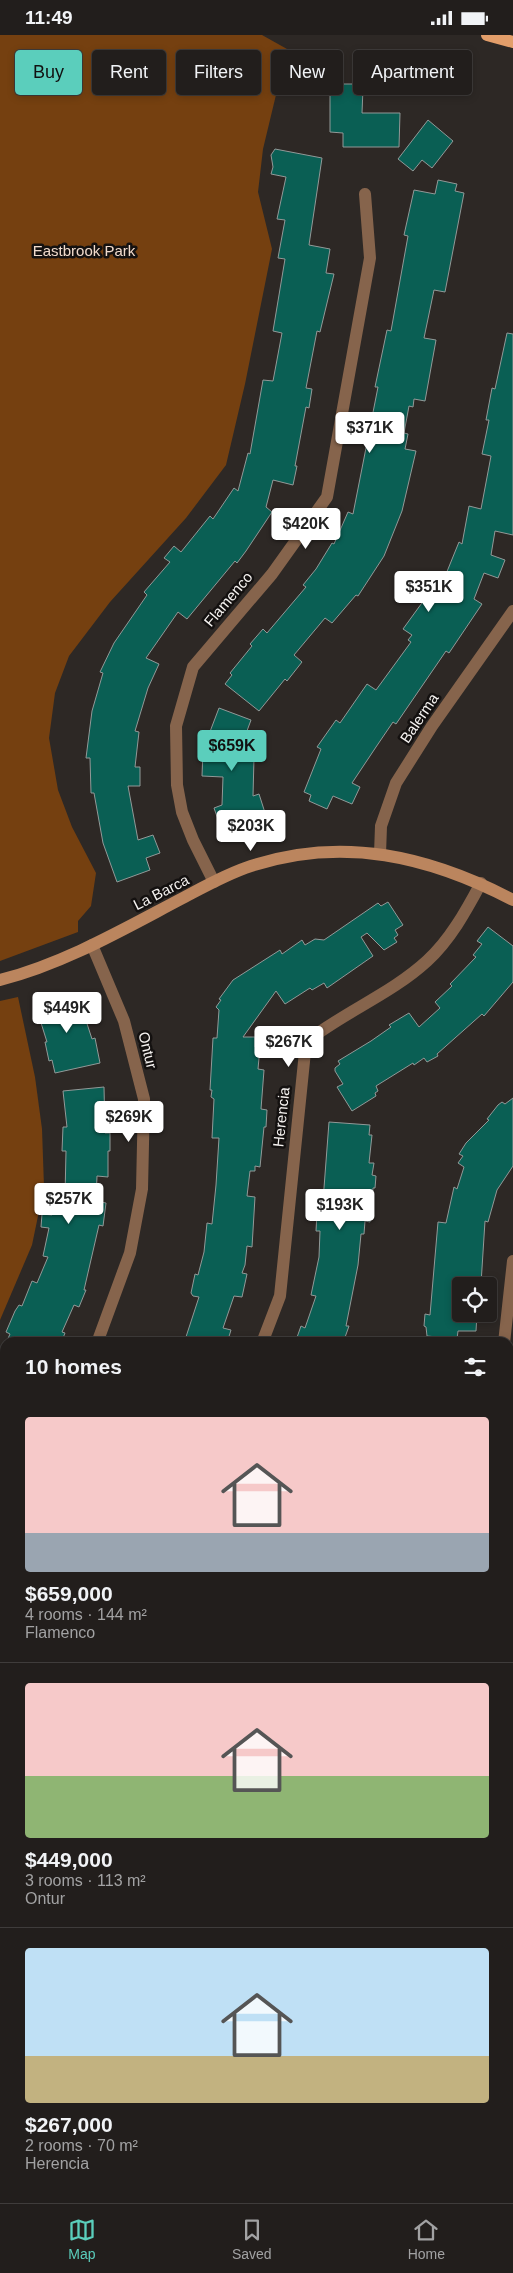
<!DOCTYPE html>
<html lang="en">
<head>
<meta charset="utf-8">
<style>
	:root { --surface:#221e1c; --page:#2a2725; --text:#f1f3f6; --muted:#a2a2a3; --line:#3f3c3b; --accent:#5bcebc }
	body { margin:0; font-family:Helvetica,sans-serif; background:var(--page); color:var(--text); height:100vh; display:flex; flex-direction:column; font-size:19px; white-space:nowrap }
	* { box-sizing:border-box; margin:0 }
	p { font-size:16px; color:var(--muted) }
	.icon { flex:none; width:28px; height:28px; fill:none; stroke:currentColor; stroke-width:2; stroke-linecap:round; stroke-linejoin:round }
	.map { position:relative; flex:1; overflow:hidden }
	.panel { position:absolute; left:0px; top:1302px; width:514px; height:866px; display:flex; flex-direction:column; background:var(--surface); border-radius:15px 15px 0 0; box-shadow:0 2px 8px #0003,0 0 0 1px var(--line) }
	.panel>* { flex:none }
	.top-card { position:absolute; left:15px; top:15px; width:484px; height:45px; display:flex; gap:10px }
	.tools { position:absolute; left:452px; top:1242px; display:grid; gap:10px }
	.tools a { display:grid; place-items:center; width:45px; height:45px; border-radius:5px; background:var(--surface); box-shadow:0 2px 8px #0003,0 0 0 1px var(--line); font-size:25px }
	.price { position:absolute; translate:-50% -42px; padding:0 11px; border-radius:5px; background:#fff; color:#222; font-size:16px; line-height:32px; filter:drop-shadow(0 1px 2px #0008) }
	.price::after { content:''; position:absolute; left:50%; top:30px; width:15px; height:11px; margin-left:-8px; background:inherit; clip-path:polygon(0 0,100% 0,50% 100%) }
	.price.active { background:var(--accent); color:#111 }
	ul { padding:0; list-style:none }
	li { display:grid; align-content:center; gap:10px; height:265px; padding:0 25px }
	li+li { border-top:1px solid var(--line) }
	li span { display:grid; place-items:center; height:155px; border-radius:5px; color:#555 }
	li>.icon { margin-inline-start:auto }
	span .icon { width:90px; height:90px; fill:#fffc; stroke-width:1 }
	li b { font-size:21px }
	h2 { display:flex; justify-content:space-between; align-items:center; height:60px; padding:0 25px; font-size:21px }
	.chip { padding:0 18px; border-radius:5px; background:var(--surface); box-shadow:0 2px 8px #0003,0 0 0 1px var(--line); font-size:18px; line-height:45px }
	.chip.active { background:var(--accent); color:#111 }
	.status { display:flex; justify-content:space-between; align-items:center; height:35px; padding:0 25px; background:var(--surface); direction:ltr }
	.status svg { height:14px; fill:currentColor }
	.tab-bar { display:flex; justify-content:space-around; align-items:center; height:70px; border-top:1px solid var(--line); background:var(--surface); font-size:14px; color:var(--muted) }
	.tab-bar a { display:grid; justify-items:center; gap:2px }
	.tab-bar .active { color:var(--accent) }
	.map>svg:first-child { display:block }
	.green { fill:#754010 }
	.building { fill:#0a5f54; stroke:#929998 }
	.lines { fill:none; stroke-linecap:round; stroke-linejoin:round }
	.street { stroke:#86644c; stroke-width:12 }
	.secondary { stroke:#bb855e; stroke-width:12 }
	.primary { stroke:#e39e6a; stroke-width:12 }
	.labels { text-anchor:middle; dominant-baseline:central; stroke-width:5; stroke-linejoin:round; paint-order:stroke }
	.park-label { font-size:15px; fill:#f1dbcc; stroke:#141110 }
	.street-label { font-size:15px; fill:#f6f3f1; stroke:#141110 }
</style>
</head>
<body>
<div class="status"><b>11:49</b><svg viewBox="0 0 49 12"><path d="M0 12V9h3v3zM5 12V6h3v6zM10 12V3h3v9zM15 12V0h3v12zM26 1h20v11H26zM47 4h2v5h-2z"/></svg></div>
<div class="map">
<svg width="513" height="2168" viewBox="0 0 513 2168">
	<rect width="100%" height="100%" fill="#2d2825"/>
	<g class="green">
		<path d="M0 0H262L287 14 263 114 258 157 272 214 245 349 226 430 186 483 110 567 69 621 55 658 49 703 58 755 72 792 96 838 91 871 78 886V897L0 926Z"/>
		<path d="M18 962 35 1042 42 1094 44 1152 32 1210 0 1285V966Z"/>
		<path d="M0 1562 5 1576V1727L0 1739Z"/>
		<path d="M144 2164H228L218 2168H133Z"/>
	</g>
	<g class="building">
		<path d="M330 49H353V53H363L362 78H400L399 112H343V98L330 97Z"/>
		<path d="M428 85 453 106 432 133 422 125 413 136 398 124Z"/>
		<path d="M275 114 322 123 309 210 330 214 326 238 334 239 320 297 317 296 306 353 312 354 309 373 306 372 295 431H297L293 450 273 445 266 472 272 477 246 516 237 528 235 526 187 584 178 577 146 623 159 629 148 653 135 696 139 697 135 732H140V751H128L138 805 153 800 160 818 146 823 150 835 117 847 103 808 94 758H91L90 723H86L92 676 103 638 100 637 114 608 147 560 144 557 170 527 164 523 174 511 181 517 210 481 213 484 234 453 238 456 248 418 250 419 263 345 273 346 282 298 273 296 285 224 278 223 285 185 277 184 286 142 271 139 273 132 271 120Z"/>
		<path d="M438 145 457 149 455 156 464 158 445 257 434 255 424 303 436 305 425 366 414 364 413 372 409 371 404 398 408 399 405 414 416 416 402 476 384 521 358 561 356 560 332 588 325 583 294 620 302 627 287 646 285 644 259 676 225 649 232 640 230 638 252 611 250 609 263 594 267 598 306 552 303 550 316 534 332 508 334 509 348 477 353 479 378 352H375L387 295 391 296 401 240 408 201 404 200 414 155 435 159Z"/>
		<path d="M507 298 513 299V500L495 496 491 520 505 525 498 543 484 538 474 564 482 569 449 618 446 616 396 689 393 687 376 712 352 748 360 752 352 769 333 761 327 774 309 766 311 760 304 757 321 714 317 712 336 685 340 688 367 649 376 655 411 607 408 605 412 600 403 594 432 554 434 556 446 539 459 507 462 509 469 471 481 474 491 421 482 419 489 385H486L492 353 495 354Z"/>
		<path d="M219 673 251 685 237 723H254L253 761 259 759 267 784 225 798 223 789 220 790 214 773 222 770 223 742 202 741 203 715Z"/>
		<path d="M388 867 403 890 395 895 398 900 394 903 397 907 384 915 367 898 361 902 373 921 327 953 324 948 312 955 310 953 285 969 276 956 243 1002H255V1012H260L258 1034 264 1035 261 1074 267 1075 266 1092H264L260 1132 255 1131V1136H250L247 1161 255 1162 252 1212 247 1211 245 1230 242 1238 247 1239 242 1262 234 1261 223 1293 231 1295 227 1308H184L199 1262 193 1261 191 1258 195 1239 198 1240 204 1217 207 1188 212 1189 216 1150 219 1103H212L214 1064 211 1062 212 1055H210L213 1003H217L219 975 216 972 221 965 219 964 233 945 280 915 282 919 302 905 305 910 315 904 324 905 378 868 381 871Z"/>
		<path d="M488 892 513 911V947L484 981 482 979 437 1019 438 1021 427 1027 424 1023 414 1030 413 1028 376 1051 378 1056 375 1058 376 1061 352 1076 337 1052 343 1049 335 1036V1033L340 1029 338 1026 371 1006 391 992 389 990 409 978 419 992 440 973 435 967 452 951 450 949 476 922 473 920 482 909 477 906Z"/>
		<path d="M62 958H66L70 970 80 967 92 1004 95 1003 100 1028 55 1038 52 1025 49 1026 45 1007H47L37 975 41 974 39 967Z"/>
		<path d="M104 1052 105 1098H110V1116H108V1142L97 1141 96 1166 106 1168 103 1191 99 1190 84 1255H86L79 1272 74 1270 62 1297 65 1298 61 1308H6L10 1299 6 1297 15 1276 19 1270 22 1271 32 1246 37 1248 48 1222 43 1221 49 1193 41 1192 42 1179 52 1180 53 1171 57 1172 59 1160 65 1161 66 1116H62L63 1092H67L63 1056Z"/>
		<path d="M513 1063V1131L497 1155 488 1187 485 1186 481 1249 461 1251V1279H477L476 1296H458L457 1304 427 1301 426 1292 424 1291 425 1279 430 1280 438 1187 446 1188 454 1152 457 1154 464 1132 458 1128 463 1121 459 1119 466 1108 489 1085 487 1084 498 1070 502 1067 505 1069Z"/>
		<path d="M329 1087 370 1090 369 1100H372L369 1128H374L372 1140 376 1141 375 1153H373L370 1187 365 1186 364 1199H361L358 1230 346 1291H349L343 1308H295L301 1291 305 1293 316 1261 311 1260 319 1222 320 1196H316L317 1178 322 1179Z"/>
	</g>
	<g class="lines">
		<g class="street">
			<path d="M380 819 381 791 396 748 432 691 513 576"/>
			<path d="M214 847 193 805 182 777 177 750 176 691 193 632 272 539 327 462 370 223 365 159"/>
			<path d="M92 910 124 986 144 1064 142 1154 130 1218 97 1308"/>
			<path d="M262 1308 280 1261 306 1007C344 977 391 959 427 926 450 905 466 876 481 848"/>
			<path d="M504 1308 513 1226"/>
			<path d="M509 1657 513 1696"/>
			<path d="M509 1918 513 1916"/>
			<path d="M0 2016 5 2001"/>
			<path d="M0 2105 5 2108"/>
		</g>
		<g class="secondary">
			<path d="M0 945C63 929 122 895 179 865 202 853 226 839 251 831 343 801 429 821 513 865"/>
			<path d="M509 2069 513 2067"/>
			<path d="M289 2168 298 2164"/>
		</g>
		<path class="primary" d="M487 0 513 7"/>
	</g>
	<g class="labels">
		<g class="park-label">
			<text x="84" y="215">Eastbrook Park</text>
		</g>
		<g class="street-label">
			<text transform="translate(228 564) rotate(-50)">Flamenco</text>
			<text transform="translate(419 683) rotate(-56)">Balerma</text>
			<text transform="translate(161 857) rotate(-27)">La Barca</text>
			<text transform="translate(148 1015) rotate(76)">Ontur</text>
			<text transform="translate(281 1082) rotate(-84)">Herencia</text>
		</g>
	</g>
</svg>
<div class="tools">
<a><svg class="icon" aria-label="locate" viewBox="0 0 24 24"><circle cx="12" cy="12" r="6"/><path d="M12 2v4M12 18v4M2 12h4M18 12h4"/></svg></a>
</div>
<b class="price" style="left:370px;top:419px">$371K</b>
<b class="price" style="left:306px;top:515px">$420K</b>
<b class="price" style="left:429px;top:578px">$351K</b>
<b class="price active" style="left:232px;top:737px">$659K</b>
<b class="price" style="left:251px;top:817px">$203K</b>
<b class="price" style="left:67px;top:999px">$449K</b>
<b class="price" style="left:289px;top:1033px">$267K</b>
<b class="price" style="left:129px;top:1108px">$269K</b>
<b class="price" style="left:69px;top:1190px">$257K</b>
<b class="price" style="left:340px;top:1196px">$193K</b>
<div class="top-card">
<a class="chip active">Buy</a>
<a class="chip">Rent</a>
<a class="chip">Filters</a>
<a class="chip">New</a>
<a class="chip">Apartment</a>
</div>
<section class="panel">
<h2>10 homes<svg class="icon" aria-label="filters" viewBox="0 0 24 24"><path d="M4 7h16M4 17h16"/><circle cx="9" cy="7" r="2"/><circle cx="15" cy="17" r="2"/></svg></h2>
<ul>
<li><span style="background:linear-gradient(#f6c9c9 75%,#9aa5b1 0)"><svg class="icon" aria-label="home" viewBox="0 0 24 24"><path d="M3 11l9-7 9 7M6 9v11h12V9"/></svg></span><div><b>$659,000</b><p>4 rooms · 144 m²</p><p>Flamenco</p></div></li>
<li><span style="background:linear-gradient(#f6c9c9 60%,#8fb573 0)"><svg class="icon" aria-label="home" viewBox="0 0 24 24"><path d="M3 11l9-7 9 7M6 9v11h12V9"/></svg></span><div><b>$449,000</b><p>3 rooms · 113 m²</p><p>Ontur</p></div></li>
<li><span style="background:linear-gradient(#bfe0f5 70%,#c2b280 0)"><svg class="icon" aria-label="home" viewBox="0 0 24 24"><path d="M3 11l9-7 9 7M6 9v11h12V9"/></svg></span><div><b>$267,000</b><p>2 rooms · 70 m²</p><p>Herencia</p></div></li>
</ul>
</section>
</div>
<nav class="tab-bar">
<a class="active"><svg class="icon" aria-label="map" viewBox="0 0 24 24"><path d="M3 6l6-2 6 2 6-2v14l-6 2-6-2-6 2zM9 4v14M15 6v14"/></svg>Map</a>
<a><svg class="icon" aria-label="saved" viewBox="0 0 24 24"><path d="M7 4h10v16l-5-4-5 4z"/></svg>Saved</a>
<a><svg class="icon" aria-label="home" viewBox="0 0 24 24"><path d="M3 11l9-7 9 7M6 9v11h12V9"/></svg>Home</a>
</nav>
</body>
</html>
